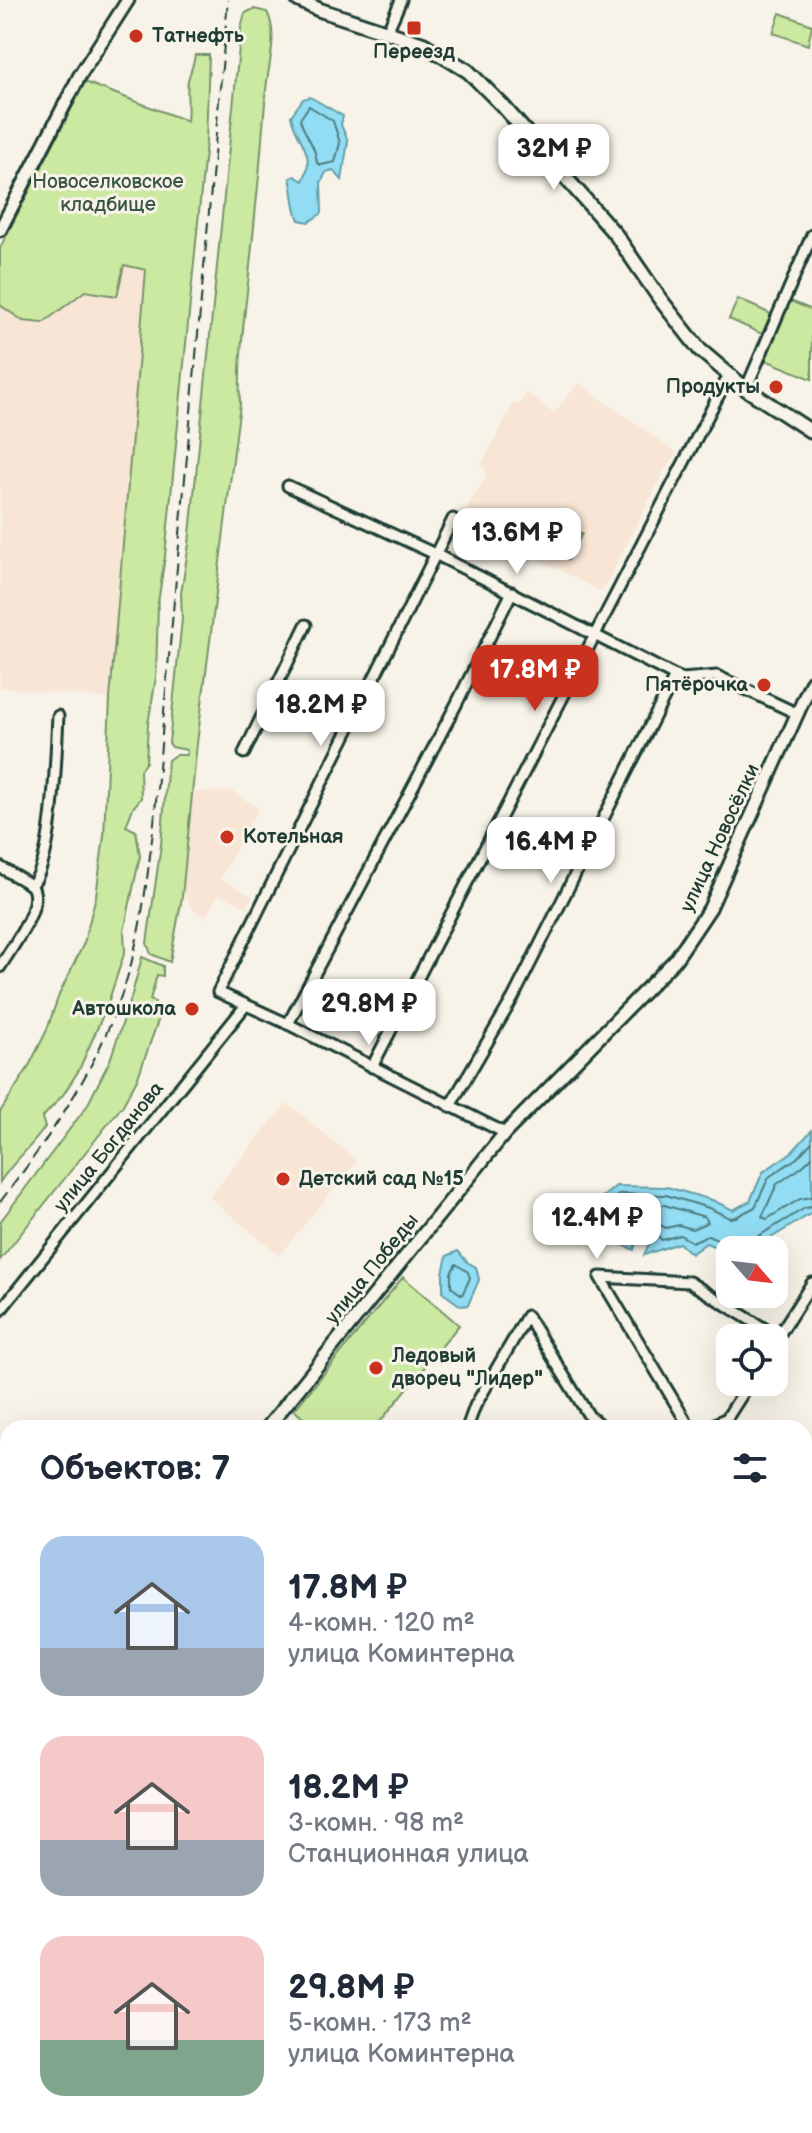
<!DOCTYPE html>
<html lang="ru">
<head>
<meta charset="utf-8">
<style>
	:root { --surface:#fff; --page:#f6f6f7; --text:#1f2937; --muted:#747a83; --accent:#c8321e }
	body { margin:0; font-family:"Balsamiq Sans",sans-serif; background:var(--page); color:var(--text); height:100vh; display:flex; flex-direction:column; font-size:30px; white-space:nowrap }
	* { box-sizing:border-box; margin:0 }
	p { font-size:26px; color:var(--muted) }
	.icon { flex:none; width:44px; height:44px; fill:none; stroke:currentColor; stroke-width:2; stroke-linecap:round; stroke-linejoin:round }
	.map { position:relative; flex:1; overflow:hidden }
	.details { position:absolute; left:0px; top:1420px; width:812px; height:714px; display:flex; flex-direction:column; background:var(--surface); border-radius:24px 24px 0 0; box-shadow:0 8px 32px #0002 }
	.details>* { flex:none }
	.needle { width:52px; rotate:118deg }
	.buttons { position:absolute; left:716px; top:1236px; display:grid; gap:16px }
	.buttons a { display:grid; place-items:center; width:72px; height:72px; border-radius:16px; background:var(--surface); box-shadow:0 8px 32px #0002; font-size:40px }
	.price { position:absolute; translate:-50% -68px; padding:0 18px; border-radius:16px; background:#fff; color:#222; font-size:26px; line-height:52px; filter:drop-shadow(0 2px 4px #0008) }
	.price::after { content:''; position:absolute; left:50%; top:48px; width:24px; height:18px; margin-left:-12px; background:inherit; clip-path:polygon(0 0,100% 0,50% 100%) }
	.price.active { background:var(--accent); color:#fff }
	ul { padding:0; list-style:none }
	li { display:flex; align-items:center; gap:24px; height:200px; padding:0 40px }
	li span { display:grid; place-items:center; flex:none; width:224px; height:160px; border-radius:24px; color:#555 }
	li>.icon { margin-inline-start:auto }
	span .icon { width:96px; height:96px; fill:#fffc; stroke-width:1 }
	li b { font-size:34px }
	h2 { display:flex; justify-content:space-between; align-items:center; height:96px; padding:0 40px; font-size:34px }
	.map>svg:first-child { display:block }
	.built { fill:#f8e5d5 }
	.green { fill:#cce9a1; stroke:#76936a; stroke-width:2 }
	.water { fill:#92ddf3; stroke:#649da7; stroke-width:2 }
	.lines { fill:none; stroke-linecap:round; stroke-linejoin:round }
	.shore { stroke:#4d7d80; stroke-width:2 }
	.minor-casing { stroke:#1f3d34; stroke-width:15 }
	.tertiary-casing { stroke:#1f3d34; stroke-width:17 }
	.secondary-casing { stroke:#1f3d34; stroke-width:18 }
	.minor { stroke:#f7f3e8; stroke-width:9 }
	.tertiary { stroke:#f7f3e8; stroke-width:11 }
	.secondary { stroke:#f7f3e8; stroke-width:12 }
	.rail { stroke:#1f3d34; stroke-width:2; stroke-dasharray:12 6; stroke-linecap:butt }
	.poi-dot { fill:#c8321e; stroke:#f7f3e8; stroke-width:3 }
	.labels { text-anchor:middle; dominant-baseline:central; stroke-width:6; stroke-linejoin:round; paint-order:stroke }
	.poi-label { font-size:20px; font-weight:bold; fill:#1f3d34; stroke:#f7f3e8; text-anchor:start }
	.park-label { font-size:20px; fill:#395744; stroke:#f7f3e8 }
	.street-label { font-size:20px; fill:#1f3d34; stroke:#f7f3e8 }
</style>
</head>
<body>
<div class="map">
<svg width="812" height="2133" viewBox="0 0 812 2133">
	<rect width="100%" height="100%" fill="#f7f3e8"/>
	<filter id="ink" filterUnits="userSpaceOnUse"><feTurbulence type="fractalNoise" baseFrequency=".0125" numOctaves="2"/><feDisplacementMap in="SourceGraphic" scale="16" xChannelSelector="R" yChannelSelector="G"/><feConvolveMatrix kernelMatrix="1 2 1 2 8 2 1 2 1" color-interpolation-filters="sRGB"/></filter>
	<g filter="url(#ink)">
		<g class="built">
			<path d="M124 265 146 269 110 699 0 687V305L5 310 43 323Z"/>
			<path d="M578 383 677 453 663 473 602 592 460 519 486 477 485 468 481 466 514 403 518 405 527 393 554 414Z"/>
			<path d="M231 791 259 808 220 879 252 896 247 907 219 894 205 917 192 909 183 891 192 792Z"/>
			<path d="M287 1103 357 1161 279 1255 209 1197Z"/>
		</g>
		<g class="green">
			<path d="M254 9 267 12C279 35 268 65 266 90 262 146 257 201 251 256 246 306 238 354 240 404L197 743 182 897 170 962 151 954 147 943 161 845 168 760 175 755H186L187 750 172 747 169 743 182 619 181 593 189 544 241 28 245 13Z"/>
			<path d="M780 13 812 25 808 45 773 33Z"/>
			<path d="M195 55H209L206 141 165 556 158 603 156 678 148 724 146 762 140 770 141 798 133 808 126 826 136 831 140 856 124 931 125 951 107 1006 79 1070 63 1095 42 1118 45 1127C32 1147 13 1161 0 1182V1112L28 1068 46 1032 59 995 84 943 96 896 104 836 110 699 146 270 124 265 117 296 85 291 43 323 23 321 0 305V248L85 82 187 121C189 107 186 93 188 80 190 72 194 64 195 55Z"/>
			<path d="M738 299 771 314 762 334 729 319Z"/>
			<path d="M788 300 812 310V379L763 359Z"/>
			<path d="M536 509 582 534 568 560 522 535Z"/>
			<path d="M142 957 163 966V976L157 975 150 1000 155 1002 152 1012 160 1015 138 1077 123 1105 0 1260V1222L87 1106 110 1060 131 998Z"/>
			<path d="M403 1277 459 1325 375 1428H297L304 1419 294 1410Z"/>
			<path d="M812 1802V1964L804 1981V1807Z"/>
			<path d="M8 1947V2126H221L218 2133H0V1948Z"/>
			<path d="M255 2126H439L443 2133H257Z"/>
		</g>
		<g class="water">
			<path d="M310 97 343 116 341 125 348 141 342 180 333 170 326 172 321 183 322 213 309 222 299 220C293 207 294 193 290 178L295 176 303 181C317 152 297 142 291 116L303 99Z"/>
			<path d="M812 1130V1213L756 1247V1250H730V1262L723 1263 716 1247 706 1243 691 1254 679 1243 644 1255 652 1237 636 1241 634 1250 600 1234 591 1218 599 1200 616 1186 667 1187 712 1200 733 1210 750 1201 763 1172 792 1152Z"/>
			<path d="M458 1251 467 1262 476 1267 479 1280 468 1305 461 1306 443 1293V1273L447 1256Z"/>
		</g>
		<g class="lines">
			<g class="shore">
				<path d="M309 106 333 121 340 143 335 162 321 165 317 163C316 145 304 135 300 119Z"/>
				<path d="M812 1157 802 1167 777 1184 762 1217 767 1219 800 1199 812 1197"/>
				<path d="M623 1204 664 1205 705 1217 708 1222 692 1229 679 1225 666 1228 650 1220 625 1226 612 1217 614 1211Z"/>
				<path d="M749 1250 752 1240 805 1208 812 1207"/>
				<path d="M730 1254 721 1241 708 1235 692 1242 680 1235 662 1240C648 1226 643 1230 626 1237L606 1228 600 1216 606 1204 620 1194 666 1195 709 1208 730 1218 736 1217 755 1207 769 1177 797 1158 812 1142"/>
				<path d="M456 1264 468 1272 470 1278 462 1295 451 1287V1273Z"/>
			</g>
			<defs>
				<g id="minor">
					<path d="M387 32 401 0"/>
					<path d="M746 389 812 235"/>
					<path d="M288 486 435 554 675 676 682 679 717 676 798 714"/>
					<path d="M453 519 218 992 288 1024 505 1133"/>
					<path d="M244 753 306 625"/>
					<path d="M0 867 31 885"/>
					<path d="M0 967C11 948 46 904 31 885 54 866 56 748 58 716"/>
					<path d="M288 1024 457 703 512 592"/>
					<path d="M372 1067 729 375"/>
					<path d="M450 1106 513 998 675 676"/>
					<path d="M0 1311 246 1005"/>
					<path d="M774 1343 812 1283"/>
					<path d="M467 1428 475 1406 527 1316 589 1416 604 1428"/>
					<path d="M690 1428 600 1277 689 1282 778 1337"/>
					<path d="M707 1428 727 1418 750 1382"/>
					<path d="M0 1467 8 1474"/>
					<path d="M804 1532 812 1527"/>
					<path d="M804 1707 812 1703"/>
					<path d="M804 1806 812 1801"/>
					<path d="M606 2126 609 2133"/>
					<path d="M0 2128 23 2133"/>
				</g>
				<g id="tertiary">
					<path d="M0 230 80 75 128 0"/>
					<path d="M267 1428 505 1133 675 960 710 908 812 681"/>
				</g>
				<path id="secondary" d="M298 0 320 10 423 44 468 71 502 105 616 235 660 299 700 350 746 389 812 432"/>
			</defs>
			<use href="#minor" class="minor-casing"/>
			<use href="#tertiary" class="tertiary-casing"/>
			<use href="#secondary" class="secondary-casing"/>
			<use href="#minor" class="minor"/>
			<use href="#tertiary" class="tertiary"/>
			<use href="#secondary" class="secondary"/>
			<path class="rail" d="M0 1202C56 1130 105 1056 130 968 143 920 148 871 154 823L228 0"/>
		</g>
	</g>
	<g class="poi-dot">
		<rect x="406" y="20" width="16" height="16" rx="4"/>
		<circle cx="136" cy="36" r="8"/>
		<circle cx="776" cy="387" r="8"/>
		<circle cx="764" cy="685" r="8"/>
		<circle cx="227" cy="837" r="8"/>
		<circle cx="192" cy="1009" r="8"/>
		<circle cx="283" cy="1179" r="8"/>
		<circle cx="376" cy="1368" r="8"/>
	</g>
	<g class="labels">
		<g class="poi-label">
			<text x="152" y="36">Татнефть</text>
			<text x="414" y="52" text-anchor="middle">Переезд</text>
			<text x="760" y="387" text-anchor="end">Продукты</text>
			<text x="748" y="685" text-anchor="end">Пятёрочка</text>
			<text x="243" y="837">Котельная</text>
			<text x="176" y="1009" text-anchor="end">Автошкола</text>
			<text x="299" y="1179">Детский сад №15</text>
			<text x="392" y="1356">Ледовый<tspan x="392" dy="23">дворец "Лидер"</tspan></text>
		</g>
		<g class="park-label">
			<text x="108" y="182">Новоселковское<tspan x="108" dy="23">кладбище</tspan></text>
		</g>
		<g class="street-label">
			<text transform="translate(720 838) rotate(-65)">улица Новосёлки</text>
			<text transform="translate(109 1147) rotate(-51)">улица Богданова</text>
			<text transform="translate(372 1269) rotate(-51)">улица Победы</text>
		</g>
	</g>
</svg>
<div class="buttons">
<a><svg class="needle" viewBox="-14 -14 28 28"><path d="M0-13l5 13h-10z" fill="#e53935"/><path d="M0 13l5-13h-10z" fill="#747a83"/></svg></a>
<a><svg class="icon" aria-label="locate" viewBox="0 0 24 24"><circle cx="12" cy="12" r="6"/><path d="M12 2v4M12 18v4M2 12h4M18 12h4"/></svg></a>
</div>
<b class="price" style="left:554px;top:192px">32M ₽</b>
<b class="price" style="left:517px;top:576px">13.6M ₽</b>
<b class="price active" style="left:535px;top:713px">17.8M ₽</b>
<b class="price" style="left:321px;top:748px">18.2M ₽</b>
<b class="price" style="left:551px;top:885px">16.4M ₽</b>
<b class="price" style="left:369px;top:1047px">29.8M ₽</b>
<b class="price" style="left:597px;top:1261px">12.4M ₽</b>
<section class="details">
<h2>Объектов: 7<svg class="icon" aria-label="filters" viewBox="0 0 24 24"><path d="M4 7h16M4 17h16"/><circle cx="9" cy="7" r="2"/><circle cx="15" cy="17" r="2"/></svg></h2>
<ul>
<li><span style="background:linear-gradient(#a9c7e8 70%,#9aa5b1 0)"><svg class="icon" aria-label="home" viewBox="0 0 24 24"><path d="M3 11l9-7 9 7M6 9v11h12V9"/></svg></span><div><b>17.8M ₽</b><p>4-комн. · 120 m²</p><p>улица Коминтерна</p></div></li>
<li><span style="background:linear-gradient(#f6c9c9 65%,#9aa5b1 0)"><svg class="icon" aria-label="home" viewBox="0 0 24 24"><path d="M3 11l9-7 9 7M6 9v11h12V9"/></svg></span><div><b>18.2M ₽</b><p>3-комн. · 98 m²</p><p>Станционная улица</p></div></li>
<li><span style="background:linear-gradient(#f6c9c9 65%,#7fa58c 0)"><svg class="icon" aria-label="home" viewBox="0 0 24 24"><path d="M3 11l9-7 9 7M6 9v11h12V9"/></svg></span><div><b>29.8M ₽</b><p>5-комн. · 173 m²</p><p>улица Коминтерна</p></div></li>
</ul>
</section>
</div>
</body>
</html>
